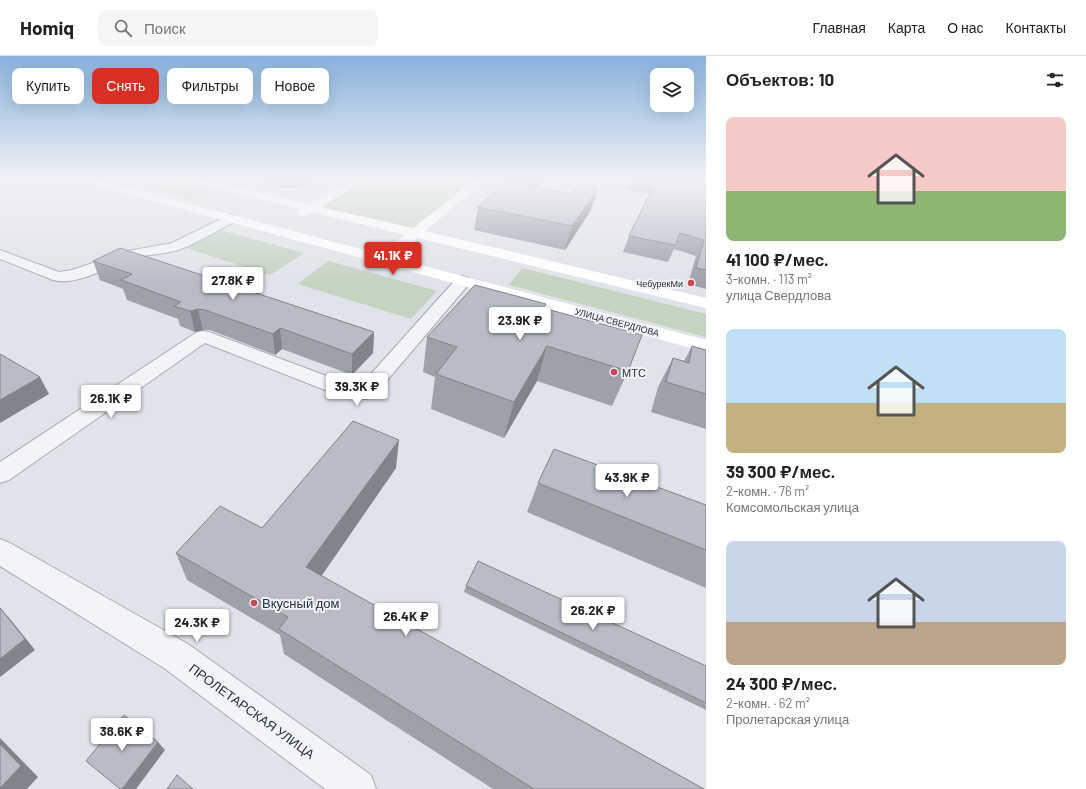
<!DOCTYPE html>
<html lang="ru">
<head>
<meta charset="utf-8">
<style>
	:root { --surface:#fff; --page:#f6f6f6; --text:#222; --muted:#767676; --line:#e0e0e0; --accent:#d93025 }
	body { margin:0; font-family:Barlow,sans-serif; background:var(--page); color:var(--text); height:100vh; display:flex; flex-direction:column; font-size:15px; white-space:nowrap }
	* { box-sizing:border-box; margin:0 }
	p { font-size:13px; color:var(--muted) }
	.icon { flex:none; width:22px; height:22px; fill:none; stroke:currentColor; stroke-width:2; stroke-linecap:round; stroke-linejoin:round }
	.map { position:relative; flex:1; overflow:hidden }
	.drawer { display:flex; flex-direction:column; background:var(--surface); width:380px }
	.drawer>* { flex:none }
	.banner { position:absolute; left:12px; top:12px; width:380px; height:36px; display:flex; gap:8px }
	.controls { position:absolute; left:650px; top:12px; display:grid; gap:8px }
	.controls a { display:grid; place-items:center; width:44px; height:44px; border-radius:8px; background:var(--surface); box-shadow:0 4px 16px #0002; font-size:20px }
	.price { position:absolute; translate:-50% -34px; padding:0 9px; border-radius:4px; background:#fff; color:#222; font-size:13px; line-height:26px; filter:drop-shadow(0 1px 2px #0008) }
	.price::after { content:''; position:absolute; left:50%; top:24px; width:12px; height:9px; margin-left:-6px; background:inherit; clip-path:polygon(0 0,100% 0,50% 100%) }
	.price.current { background:var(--accent); color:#fff }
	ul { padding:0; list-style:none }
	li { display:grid; align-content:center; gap:8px; height:212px; padding:0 20px }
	li span { display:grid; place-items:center; height:124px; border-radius:8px; color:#555 }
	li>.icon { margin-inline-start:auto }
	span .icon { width:72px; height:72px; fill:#fffc; stroke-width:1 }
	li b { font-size:17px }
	h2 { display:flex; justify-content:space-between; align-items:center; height:48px; padding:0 20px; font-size:17px }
	.tag { padding:0 14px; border-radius:8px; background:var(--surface); box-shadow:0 4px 16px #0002; font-size:14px; line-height:36px }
	.tag.current { background:var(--accent); color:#fff }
	header { display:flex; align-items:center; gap:24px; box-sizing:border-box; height:56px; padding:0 20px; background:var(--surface); border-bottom:1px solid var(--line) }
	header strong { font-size:19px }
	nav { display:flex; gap:22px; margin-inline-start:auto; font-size:14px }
	.search { width:280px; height:36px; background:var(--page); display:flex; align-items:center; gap:10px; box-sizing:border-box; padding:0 14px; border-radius:8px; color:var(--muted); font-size:15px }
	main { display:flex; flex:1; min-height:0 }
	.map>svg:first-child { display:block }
	.green { fill:#c5d3c1 }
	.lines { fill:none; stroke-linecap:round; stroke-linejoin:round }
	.street-casing { stroke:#a5aab3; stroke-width:2 }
	.street { fill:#f3f4f7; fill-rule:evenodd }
	.secondary { fill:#fff; fill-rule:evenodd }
	.wall { fill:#9da2aa }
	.shaded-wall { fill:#80848b }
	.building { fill:#b7bcc6; stroke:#80848b }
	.poi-dot { fill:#cf4455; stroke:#eff2f6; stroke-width:1.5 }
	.labels { text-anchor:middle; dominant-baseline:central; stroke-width:4; stroke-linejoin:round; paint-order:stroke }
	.far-poi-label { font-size:9px; fill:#283141; stroke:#eff2f6; text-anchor:end }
	.far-street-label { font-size:9px; fill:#283141; stroke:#eff2f6 }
	.poi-label { font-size:11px; fill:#283141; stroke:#eff2f6; text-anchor:start }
	.near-poi-label { font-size:13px; fill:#283141; stroke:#eff2f6; text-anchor:start }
	.near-street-label { font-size:13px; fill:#283141; stroke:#eff2f6 }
</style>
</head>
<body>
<header>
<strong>Homiq</strong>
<div class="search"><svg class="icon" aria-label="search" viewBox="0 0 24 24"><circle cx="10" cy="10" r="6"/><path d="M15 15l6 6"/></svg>Поиск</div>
<nav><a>Главная</a><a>Карта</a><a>О нас</a><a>Контакты</a></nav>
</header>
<main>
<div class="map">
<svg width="706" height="733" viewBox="0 0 706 733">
	<rect width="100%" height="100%" fill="#e0e3e9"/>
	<g class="green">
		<path d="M114 124H165L212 135 192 144Z"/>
		<path d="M359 124H481L415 177 310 152Z"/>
		<path d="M220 174 304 197 270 219 186 192Z"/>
		<path d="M328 205H329L437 235 411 263 298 228Z"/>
		<path d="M522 212 706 258V281L509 229Z"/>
	</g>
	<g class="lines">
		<defs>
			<g id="street">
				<path d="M231 158 237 162 236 165C218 174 199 186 181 193 167 198 152 198 138 201 112 207 80 231 53 224L0 203V194L59 216 72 214 128 195 172 187Z"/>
				<path d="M463 220 469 222 471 225 469 228 373 341 366 343 338 339 205 287 9 424 0 427V406L197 276 203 275 209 276 348 328 361 329 457 222Z"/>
				<path d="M0 483 10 487 188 588 371 719 376 733H325L164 612 0 510Z"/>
			</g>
		</defs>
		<use href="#street" class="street-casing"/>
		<use href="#street" class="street"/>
		<path class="secondary" d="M81 124H99L380 198 405 179 312 156 303 160 299 159 297 156 300 153 191 126 189 124H208L309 148 351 124H364L321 151 413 172 474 124H486L425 175 706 242V252L418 182 394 202 706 284V296L83 126Z"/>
	</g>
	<g class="wall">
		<path d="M248 124H315L302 131 285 132Z"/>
		<path d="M505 124H546L539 132 591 154 565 194 474 174 478 151 502 129 503 126Z"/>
		<path d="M629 124H706V233L688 228 696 200 674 193 668 206 623 196 629 180 649 138 626 134Z"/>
		<path d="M93 205 374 276 373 297 352 319 282 293 275 299 210 274H203L195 276 180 270 178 263 127 244 123 233 100 224Z"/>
		<path d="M545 252 628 315 612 350 537 325 504 382 431 353 435 321 423 316 427 281Z"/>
		<path d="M692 290 706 294V373L651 356 658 331 673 302 684 305Z"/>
		<path d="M396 412 321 520 704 733H493L284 598 280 579 187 524 176 497 262 472Z"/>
		<path d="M538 427 706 449V532L527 456Z"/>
		<path d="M466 530 706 610V654L464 536Z"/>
	</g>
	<g class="shaded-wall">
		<path d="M284 124H315L302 131 285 132Z"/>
		<path d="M535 124H546L525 147 529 130Z"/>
		<path d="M598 133 591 154 565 194 572 170Z"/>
		<path d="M198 253 203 274 195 276 190 255Z"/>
		<path d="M280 272 282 293 275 299 273 278Z"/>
		<path d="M374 276 373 297 352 319V298Z"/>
		<path d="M547 290 537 325 504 382 514 346Z"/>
		<path d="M40 321 49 338 0 367V344Z"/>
		<path d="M399 384 396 412 309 538 306 511Z"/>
		<path d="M0 552 10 563 35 594 0 621Z"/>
		<path d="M0 682 38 721 27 733H0Z"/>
		<path d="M158 686 165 694 136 733H122Z"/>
	</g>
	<g class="building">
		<path d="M505 124H535L529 130 503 126Z"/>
		<path d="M651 124H706V214L696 212 704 184 680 177 675 189 629 180 656 125Z"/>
		<path d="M506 126 572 138 578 129 598 133 572 170 478 151Z"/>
		<path d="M120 192 374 276 352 298 280 272 273 278 205 254 198 253 190 255 174 250 181 246 121 224 132 218 93 205Z"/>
		<path d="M475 229 546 248 543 252 642 279 628 315 547 290 514 346 436 318 457 291 427 281Z"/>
		<path d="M692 290 706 294V338L666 326 673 302 689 307Z"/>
		<path d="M0 298 40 321 0 344Z"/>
		<path d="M353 365 399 384 306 511 704 733H534L279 573 288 561 176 497 220 450 262 472Z"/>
		<path d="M554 393 706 449V494L538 427Z"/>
		<path d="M478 505 706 610V647L466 530Z"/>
		<path d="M0 552 25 583 0 603Z"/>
		<path d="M124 659 158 686 122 733H120L86 705Z"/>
		<path d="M0 688 21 710 0 732Z"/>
		<path d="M177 719 193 733H167Z"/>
	</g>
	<linearGradient id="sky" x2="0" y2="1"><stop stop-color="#89b2dc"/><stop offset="0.55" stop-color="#f1f2f5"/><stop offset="1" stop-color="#f1f2f5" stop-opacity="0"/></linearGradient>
	<rect width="706" height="226" fill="url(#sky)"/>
	<g class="poi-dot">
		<circle cx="691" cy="227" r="4"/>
		<circle cx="614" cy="316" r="4"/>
		<circle cx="254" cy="547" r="4"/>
	</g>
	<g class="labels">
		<g class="far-poi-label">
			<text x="683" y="227">ЧебурекМи</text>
		</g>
		<g class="far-street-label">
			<text transform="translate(617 266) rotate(15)">УЛИЦА СВЕРДЛОВА</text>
		</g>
		<g class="poi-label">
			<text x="622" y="316">МТС</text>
		</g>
		<g class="near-poi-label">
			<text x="262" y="547">Вкусный дом</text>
		</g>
		<g class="near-street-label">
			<text transform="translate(252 655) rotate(36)">ПРОЛЕТАРСКАЯ УЛИЦА</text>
		</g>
	</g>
</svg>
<div class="controls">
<a><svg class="icon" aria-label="layers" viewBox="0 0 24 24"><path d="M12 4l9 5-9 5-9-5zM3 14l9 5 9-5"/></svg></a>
</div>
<b class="price current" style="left:393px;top:220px">41.1K ₽</b>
<b class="price" style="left:233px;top:245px">27.8K ₽</b>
<b class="price" style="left:520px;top:285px">23.9K ₽</b>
<b class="price" style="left:357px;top:351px">39.3K ₽</b>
<b class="price" style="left:111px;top:363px">26.1K ₽</b>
<b class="price" style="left:627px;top:442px">43.9K ₽</b>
<b class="price" style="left:593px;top:575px">26.2K ₽</b>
<b class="price" style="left:406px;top:581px">26.4K ₽</b>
<b class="price" style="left:197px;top:587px">24.3K ₽</b>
<b class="price" style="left:122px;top:696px">38.6K ₽</b>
<div class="banner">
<a class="tag">Купить</a>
<a class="tag current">Снять</a>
<a class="tag">Фильтры</a>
<a class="tag">Новое</a>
</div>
</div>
<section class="drawer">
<h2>Объектов: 10<svg class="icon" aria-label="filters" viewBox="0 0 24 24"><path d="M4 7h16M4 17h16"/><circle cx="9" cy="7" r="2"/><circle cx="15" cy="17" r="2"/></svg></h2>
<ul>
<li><span style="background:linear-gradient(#f6c9c9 60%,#8fb573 0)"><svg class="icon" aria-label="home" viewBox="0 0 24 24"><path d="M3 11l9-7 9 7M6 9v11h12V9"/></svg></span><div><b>41 100 ₽/мес.</b><p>3-комн. · 113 m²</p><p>улица Свердлова</p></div></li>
<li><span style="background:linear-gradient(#bfe0f5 60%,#c2b280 0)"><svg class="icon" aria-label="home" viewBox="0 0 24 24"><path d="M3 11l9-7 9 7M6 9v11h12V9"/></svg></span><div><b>39 300 ₽/мес.</b><p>2-комн. · 76 m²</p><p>Комсомольская улица</p></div></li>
<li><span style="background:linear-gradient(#c9d6e8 65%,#b9a48a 0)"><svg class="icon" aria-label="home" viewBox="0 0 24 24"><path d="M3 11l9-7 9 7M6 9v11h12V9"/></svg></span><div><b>24 300 ₽/мес.</b><p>2-комн. · 62 m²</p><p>Пролетарская улица</p></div></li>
</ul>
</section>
</main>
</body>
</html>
